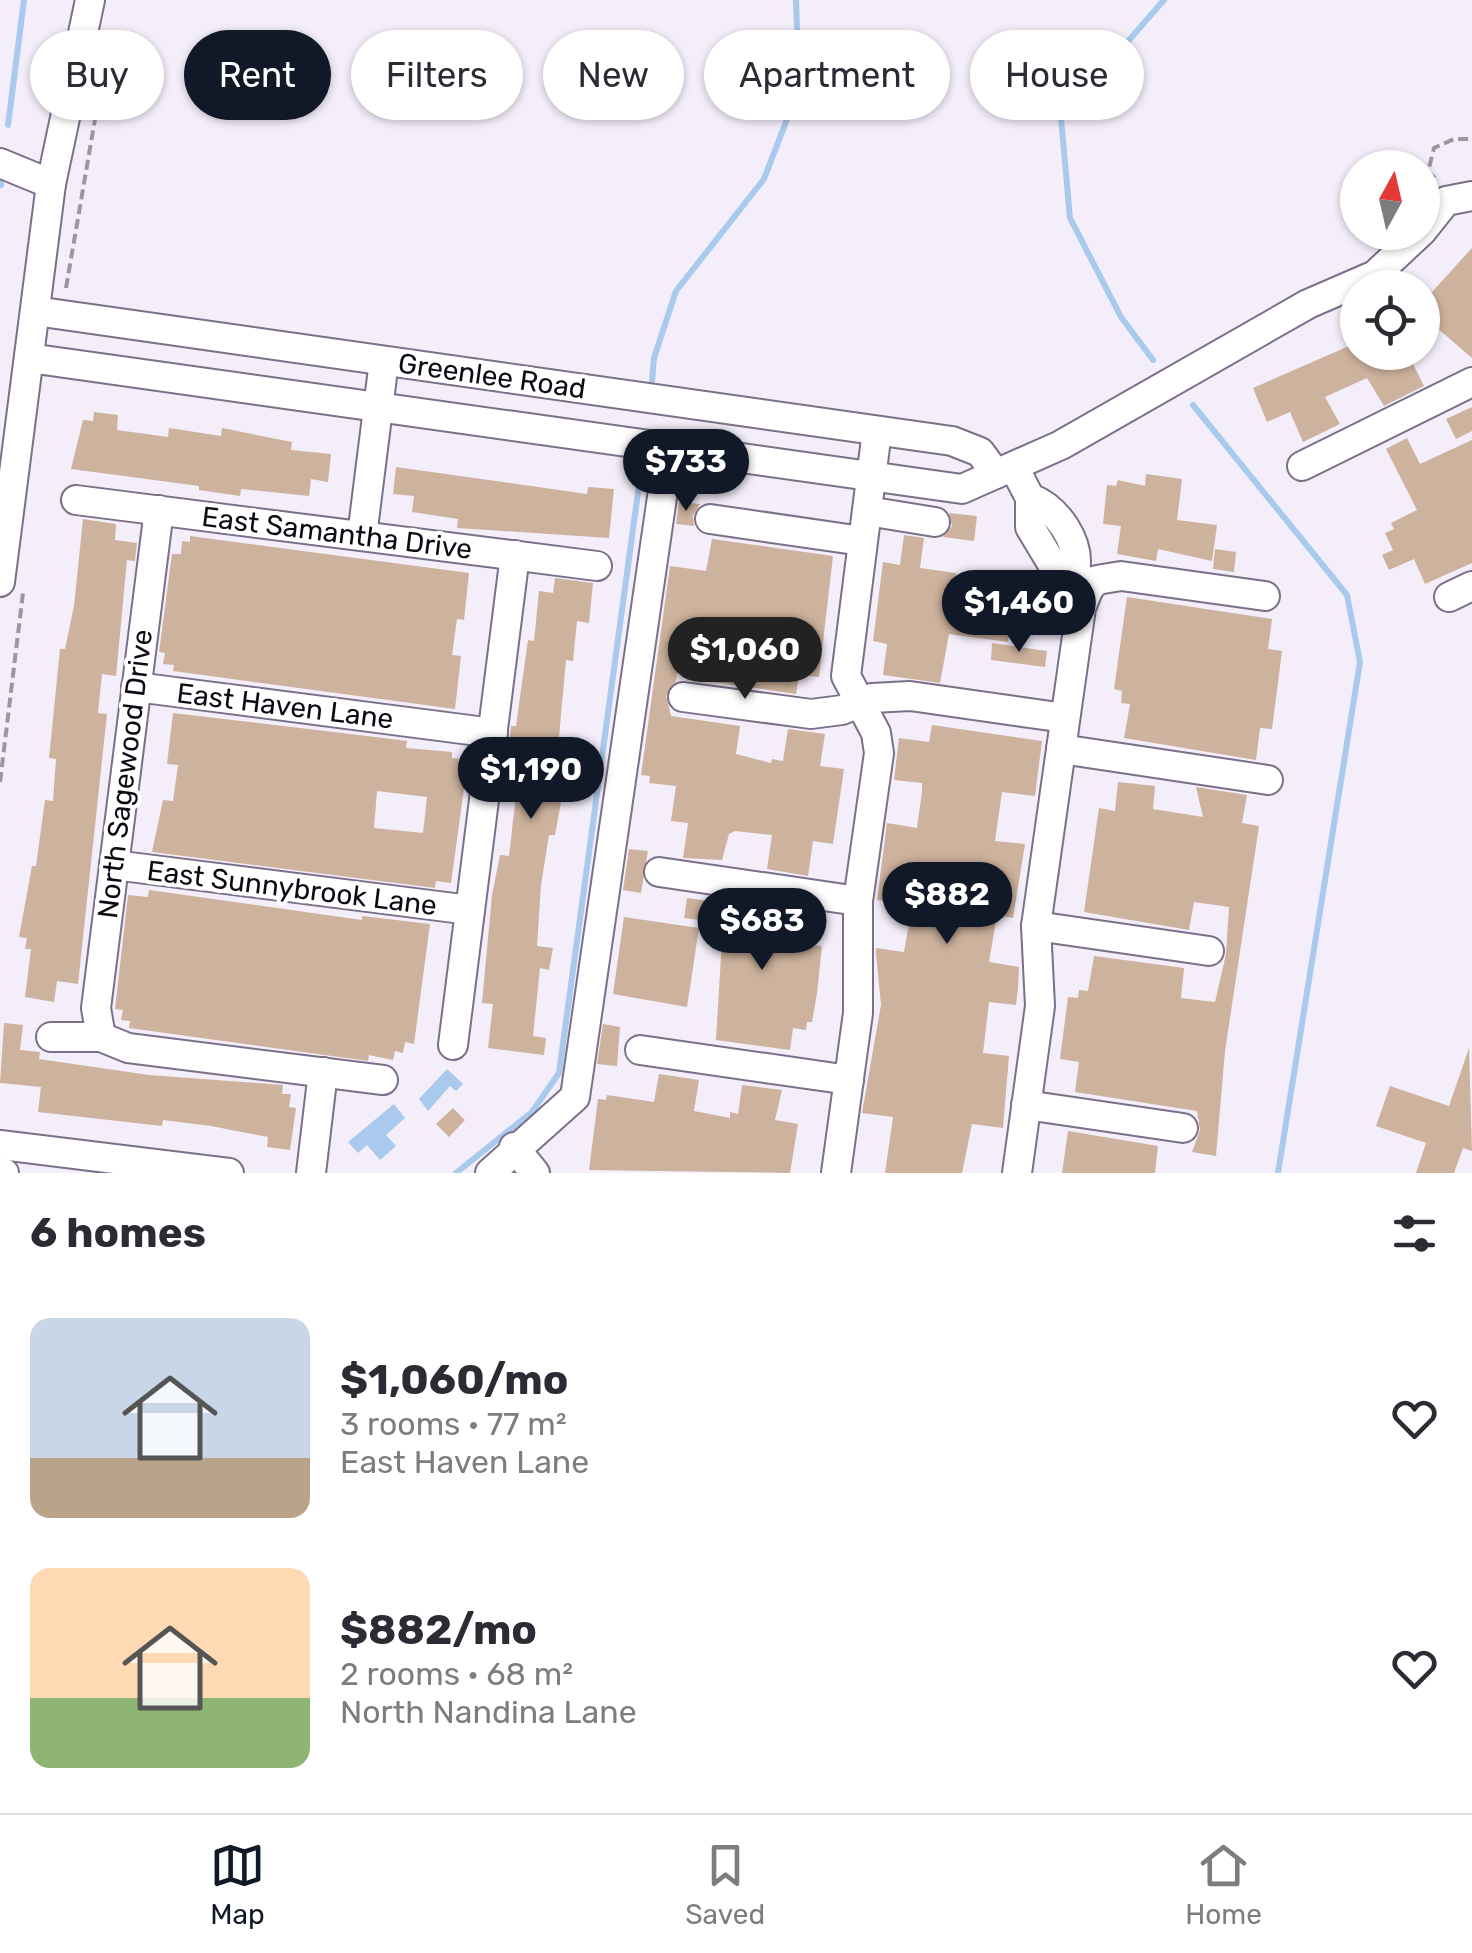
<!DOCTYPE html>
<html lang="en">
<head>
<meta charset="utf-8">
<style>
	:root { --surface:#fff; --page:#f7f7f7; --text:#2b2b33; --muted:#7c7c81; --line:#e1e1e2; --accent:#111827 }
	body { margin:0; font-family:Rubik,sans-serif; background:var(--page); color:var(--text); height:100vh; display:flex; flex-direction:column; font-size:38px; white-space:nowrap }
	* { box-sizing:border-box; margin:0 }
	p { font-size:32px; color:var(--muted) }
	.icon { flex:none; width:55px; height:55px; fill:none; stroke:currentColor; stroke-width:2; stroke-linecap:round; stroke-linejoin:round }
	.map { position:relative; height:1173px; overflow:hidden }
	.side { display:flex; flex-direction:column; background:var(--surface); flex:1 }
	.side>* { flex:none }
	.banner { position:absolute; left:30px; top:30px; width:1412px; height:90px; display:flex; gap:20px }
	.needle { width:65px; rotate:8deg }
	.controls { position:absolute; left:1340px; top:150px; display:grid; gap:20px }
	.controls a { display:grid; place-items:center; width:100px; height:100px; border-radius:50%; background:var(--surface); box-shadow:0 2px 8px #0004; font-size:50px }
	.price { position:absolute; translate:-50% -85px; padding:0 22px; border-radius:35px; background:var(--accent); color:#fff; font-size:32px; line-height:65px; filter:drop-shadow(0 2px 5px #0008) }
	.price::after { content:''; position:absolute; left:50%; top:60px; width:30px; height:22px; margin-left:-15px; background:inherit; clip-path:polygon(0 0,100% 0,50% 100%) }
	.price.active { background:#222; color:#fff }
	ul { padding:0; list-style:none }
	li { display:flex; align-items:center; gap:30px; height:250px; padding:0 30px }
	li span { display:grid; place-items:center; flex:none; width:280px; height:200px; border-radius:20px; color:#555 }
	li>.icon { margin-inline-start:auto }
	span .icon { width:120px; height:120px; fill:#fffc; stroke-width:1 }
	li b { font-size:42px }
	h2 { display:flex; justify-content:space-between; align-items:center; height:120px; padding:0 30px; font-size:42px }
	.chip { padding:0 35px; border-radius:45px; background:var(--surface); box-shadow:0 2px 8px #0004; font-size:35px; line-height:90px }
	.chip.active { background:var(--accent); color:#fff }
	.dock { display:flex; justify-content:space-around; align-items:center; height:140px; border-top:2px solid var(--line); background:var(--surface); font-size:28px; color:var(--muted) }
	.dock a { display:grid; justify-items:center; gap:5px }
	.dock .active { color:var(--accent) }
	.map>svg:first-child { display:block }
	.water { fill:#a9caec }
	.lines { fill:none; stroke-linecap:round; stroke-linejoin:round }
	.stream { stroke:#a9caec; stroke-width:6 }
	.building { fill:#cdb29d; fill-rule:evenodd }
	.minor-casing { stroke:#7b6f8a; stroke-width:32 }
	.path { stroke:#9b96a1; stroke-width:4; stroke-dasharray:10 5; stroke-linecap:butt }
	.minor { stroke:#fff; stroke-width:28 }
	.labels { text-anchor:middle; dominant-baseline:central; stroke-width:8; stroke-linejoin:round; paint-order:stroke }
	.street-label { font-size:28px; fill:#0e0a14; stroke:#fff }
</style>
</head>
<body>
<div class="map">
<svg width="1472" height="1173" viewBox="0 0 1472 1173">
	<rect width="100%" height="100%" fill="#f3eefa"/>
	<g class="water">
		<path d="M987 580 1036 586 1031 621 1010 617 1012 603 1000 600V608L981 606Z"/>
		<path d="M447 1069 463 1084 456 1091 450 1086 428 1111 419 1099Z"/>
		<path d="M394 1104 405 1118 386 1135 396 1146 380 1160 367 1145 358 1153 348 1142Z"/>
	</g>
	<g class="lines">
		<g class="stream">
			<path d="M8 125 24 0"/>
			<path d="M1 185V183"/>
			<path d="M1153 360 1121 317 1070 218 1061 118 1164 0"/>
			<path d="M652 381 654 358 676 291 764 179 799 88 796 0"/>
			<path d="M1193 405 1347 595 1360 662 1278 1173"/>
			<path d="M456 1173 532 1112 559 1073 641 470"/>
		</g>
	</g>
	<g class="building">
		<path d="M1472 248V358L1422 315V284L1432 292Z"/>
		<path d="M1358 342V352H1407L1424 386 1384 406 1367 378 1325 397 1340 424 1303 442 1290 412 1267 422 1253 388Z"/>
		<path d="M1472 407V431L1456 439 1446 419Z"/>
		<path d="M94 412 118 415 117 430 168 437 169 428 221 436 222 428 292 442 291 450 331 454 328 482 311 479 309 496 241 489 240 496 199 490V486L71 469 83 420 93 421Z"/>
		<path d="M1407 438 1420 464 1472 440V563L1425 584 1414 559 1389 570 1382 555 1393 550 1385 533 1394 529 1391 523 1417 510 1386 449Z"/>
		<path d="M396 467 587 494 588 487 614 489 609 538 457 528 458 519 412 512 414 496 393 494Z"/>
		<path d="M1146 474 1182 479 1177 520 1217 525 1212 561 1158 549 1156 561 1117 554 1121 526 1103 524 1107 485 1116 486 1118 480 1145 486Z"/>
		<path d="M679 502 700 504 693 516 694 526 676 524Z"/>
		<path d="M949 513 977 516 974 541 943 537 952 526Z"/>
		<path d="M83 519 116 524 115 540 137 543 135 561 127 560 116 676 102 674 98 713 107 714 78 984 57 981 54 1002 25 997 31 949H25L27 938 19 937 32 866H36L45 800 53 801 56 759 49 758 60 649H65L74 606Z"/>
		<path d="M904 535 924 538 920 568 956 573 951 617 1010 623 1008 642 949 634 940 683 883 675 887 644 873 641 883 562 900 565Z"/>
		<path d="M190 536 469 573 464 620 457 619 452 655 461 656 455 709 173 671 174 665 163 664 165 653 159 652 172 554H181L182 541 190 542Z"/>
		<path d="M712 539 833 556 819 677 799 675 796 694 714 682 717 656 680 652 676 681 666 696 671 716 740 726 736 754 771 763 772 759 783 761 788 729 825 734 820 766 844 769 833 844 813 841 808 876 767 869 772 835 735 831 729 834 722 860 683 858 688 823 671 821 676 786 649 783 650 776 641 775 670 566 706 571Z"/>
		<path d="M1215 549 1236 552 1234 572 1213 569Z"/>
		<path d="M555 578 593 583 589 623 577 621 573 661 566 660 556 770 565 771 563 791 555 835H549L541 885 537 946 553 948 549 970 540 968 533 1036 546 1038 544 1055 488 1048 493 1004 482 1003 492 895 500 855 509 856 517 786 505 785 511 726H516L528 640 534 641 539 591 553 593Z"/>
		<path d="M1127 597 1272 619 1268 649 1282 651 1272 729 1260 728 1256 760 1124 738 1130 704 1121 703 1122 691 1114 689Z"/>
		<path d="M992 643 1047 651 1045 667 991 660Z"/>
		<path d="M173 713 367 736 407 741 406 748 452 752V758L462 759 461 773 466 774 451 883 436 881 435 888 152 852 163 800 173 801 178 765 167 764ZM377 791 427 797 423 833 374 828Z"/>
		<path d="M932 725 1042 741 1035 796 1002 792 995 841 1025 844 1013 918 997 915 989 962 1019 967 1018 988 1016 1005 989 1002 983 1053 1009 1056 1003 1128 972 1124 962 1173H885L893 1117 862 1113 881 1005 876 954V948L904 952 911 912 904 910 905 904 877 900 887 823 917 828 922 792V783L894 780 899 738 929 742Z"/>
		<path d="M1118 782 1155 786 1153 809 1203 817 1196 787 1247 795 1242 823 1259 826 1225 1051 1216 1156 1192 1152 1200 1130 1197 1111 1075 1092 1079 1062 1060 1059 1068 997 1078 998 1079 990 1088 991 1094 956 1184 968 1181 998 1215 1002 1226 954 1229 907 1194 902 1189 930 1084 912 1099 808 1115 811Z"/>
		<path d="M629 849 648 851 641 893 623 890Z"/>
		<path d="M149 890 362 920V916L430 924 414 1044 405 1042 403 1053 395 1051 393 1060 369 1055 368 1061 129 1028 130 1021 121 1020 123 1010 115 1009 128 895 148 897Z"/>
		<path d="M687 898 810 914 805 944 822 946 817 993 812 1022H807L806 1030 793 1028 790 1050 716 1040 723 923 684 918Z"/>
		<path d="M624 917 699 928 687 1007 613 994Z"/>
		<path d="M4 1023 23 1025 20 1050 40 1052 39 1059 149 1075 283 1085 282 1094H291L289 1107 296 1108 290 1150 267 1147 268 1137 211 1126 163 1120 162 1126 38 1112 41 1087 0 1083Z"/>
		<path d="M603 1024 620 1027 617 1066 597 1064Z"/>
		<path d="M1469 1048 1472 1151 1463 1148 1454 1173H1416L1426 1143 1376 1126 1390 1086 1449 1106Z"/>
		<path d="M659 1074 699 1080 694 1111 730 1118V1112L738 1114 742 1085 782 1090 775 1120 798 1124 790 1173 589 1170 598 1099 606 1100 607 1095 654 1102Z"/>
		<path d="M453 1108 465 1120 449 1137 436 1124Z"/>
		<path d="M1068 1131 1158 1146 1155 1173H1062Z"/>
	</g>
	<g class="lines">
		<defs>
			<g id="minor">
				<path d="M0 163 51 184"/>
				<path d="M1422 231 1446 201 1472 196"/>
				<path d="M35 311 952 441 980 452 996 474"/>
				<path d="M29 358 962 489 1061 445 1308 304 1375 275 1421 232"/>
				<path d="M1302 466 1472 382"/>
				<path d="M1014 467 1030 498V527L1051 562 1075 571 1089 588 1081 608 1036 926 1040 1006 1017 1173"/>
				<path d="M1030 498C1057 508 1081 542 1075 571"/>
				<path d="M76 500 597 566"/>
				<path d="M867 511 935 522"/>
				<path d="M710 519 862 541"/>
				<path d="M362 536 384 361"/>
				<path d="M0 582 51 184 90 0"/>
				<path d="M1089 588 1097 580 1121 576 1265 596"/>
				<path d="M1449 597 1472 586"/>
				<path d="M136 687 493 733"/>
				<path d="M683 697 811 714 842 710 872 698 910 696 1065 718"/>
				<path d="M1061 749 1268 780"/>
				<path d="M114 865 470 910"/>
				<path d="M659 872 858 901"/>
				<path d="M1036 926 1209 951"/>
				<path d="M51 1037H101L128 1048 383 1080"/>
				<path d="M101 1037 96 1008 159 510"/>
				<path d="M453 1045 515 555"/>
				<path d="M640 1050 849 1080"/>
				<path d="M1026 1105 1183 1128"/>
				<path d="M0 1145 229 1173"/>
				<path d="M514 1147 535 1173"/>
				<path d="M0 1173H4"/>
				<path d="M311 1173 323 1072"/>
				<path d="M490 1173 575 1097 669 449"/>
				<path d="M836 1173 858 1013V901L879 753 876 733 846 676 877 431"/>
			</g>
		</defs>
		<use href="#minor" class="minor-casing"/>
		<g class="path">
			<path d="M1435 178 1428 172 1434 148 1454 139H1472"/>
			<path d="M66 288 105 61"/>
			<path d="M0 782 23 593"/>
		</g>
		<use href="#minor" class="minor"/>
	</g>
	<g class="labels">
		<g class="street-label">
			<text transform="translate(492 376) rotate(8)">Greenlee Road</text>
			<text transform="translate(337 533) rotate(7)">East Samantha Drive</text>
			<text transform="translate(285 706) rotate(7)">East Haven Lane</text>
			<text transform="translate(125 774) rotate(-83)">North Sagewood Drive</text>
			<text transform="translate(292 888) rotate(7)">East Sunnybrook Lane</text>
		</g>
	</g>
</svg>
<div class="controls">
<a><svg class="needle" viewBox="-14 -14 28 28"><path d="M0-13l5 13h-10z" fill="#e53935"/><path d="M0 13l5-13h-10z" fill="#7c7c81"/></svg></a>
<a><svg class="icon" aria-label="locate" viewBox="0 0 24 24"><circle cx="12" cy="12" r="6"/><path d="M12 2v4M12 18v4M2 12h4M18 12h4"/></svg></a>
</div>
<b class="price" style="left:686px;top:514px">$733</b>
<b class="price" style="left:1019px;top:655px">$1,460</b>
<b class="price active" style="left:745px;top:702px">$1,060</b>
<b class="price" style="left:531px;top:822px">$1,190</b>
<b class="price" style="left:947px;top:947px">$882</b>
<b class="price" style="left:762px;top:973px">$683</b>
<div class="banner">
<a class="chip">Buy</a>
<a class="chip active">Rent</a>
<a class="chip">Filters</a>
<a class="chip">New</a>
<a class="chip">Apartment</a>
<a class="chip">House</a>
</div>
</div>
<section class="side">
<h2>6 homes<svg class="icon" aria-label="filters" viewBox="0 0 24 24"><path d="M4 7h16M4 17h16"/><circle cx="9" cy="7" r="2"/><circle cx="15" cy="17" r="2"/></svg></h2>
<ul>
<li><span style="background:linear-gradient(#c9d6e8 70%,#b9a48a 0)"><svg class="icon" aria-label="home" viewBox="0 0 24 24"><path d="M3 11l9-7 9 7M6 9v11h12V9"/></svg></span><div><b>$1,060/mo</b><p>3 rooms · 77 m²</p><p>East Haven Lane</p></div><svg class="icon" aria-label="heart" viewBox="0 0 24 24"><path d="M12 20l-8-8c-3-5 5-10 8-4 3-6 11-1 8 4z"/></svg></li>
<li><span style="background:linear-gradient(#ffd9b3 65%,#8fb573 0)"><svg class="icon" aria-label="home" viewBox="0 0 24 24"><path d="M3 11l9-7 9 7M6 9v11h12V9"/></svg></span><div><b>$882/mo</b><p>2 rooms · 68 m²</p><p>North Nandina Lane</p></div><svg class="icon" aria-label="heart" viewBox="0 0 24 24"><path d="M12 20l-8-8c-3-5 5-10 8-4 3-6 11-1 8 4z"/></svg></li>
</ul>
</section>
<nav class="dock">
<a class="active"><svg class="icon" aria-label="map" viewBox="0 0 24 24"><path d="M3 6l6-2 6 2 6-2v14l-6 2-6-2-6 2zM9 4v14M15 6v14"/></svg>Map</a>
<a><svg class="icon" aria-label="saved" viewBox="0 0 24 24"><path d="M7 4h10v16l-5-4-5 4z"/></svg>Saved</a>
<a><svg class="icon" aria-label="home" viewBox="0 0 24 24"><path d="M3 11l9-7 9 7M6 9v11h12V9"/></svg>Home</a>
</nav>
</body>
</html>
